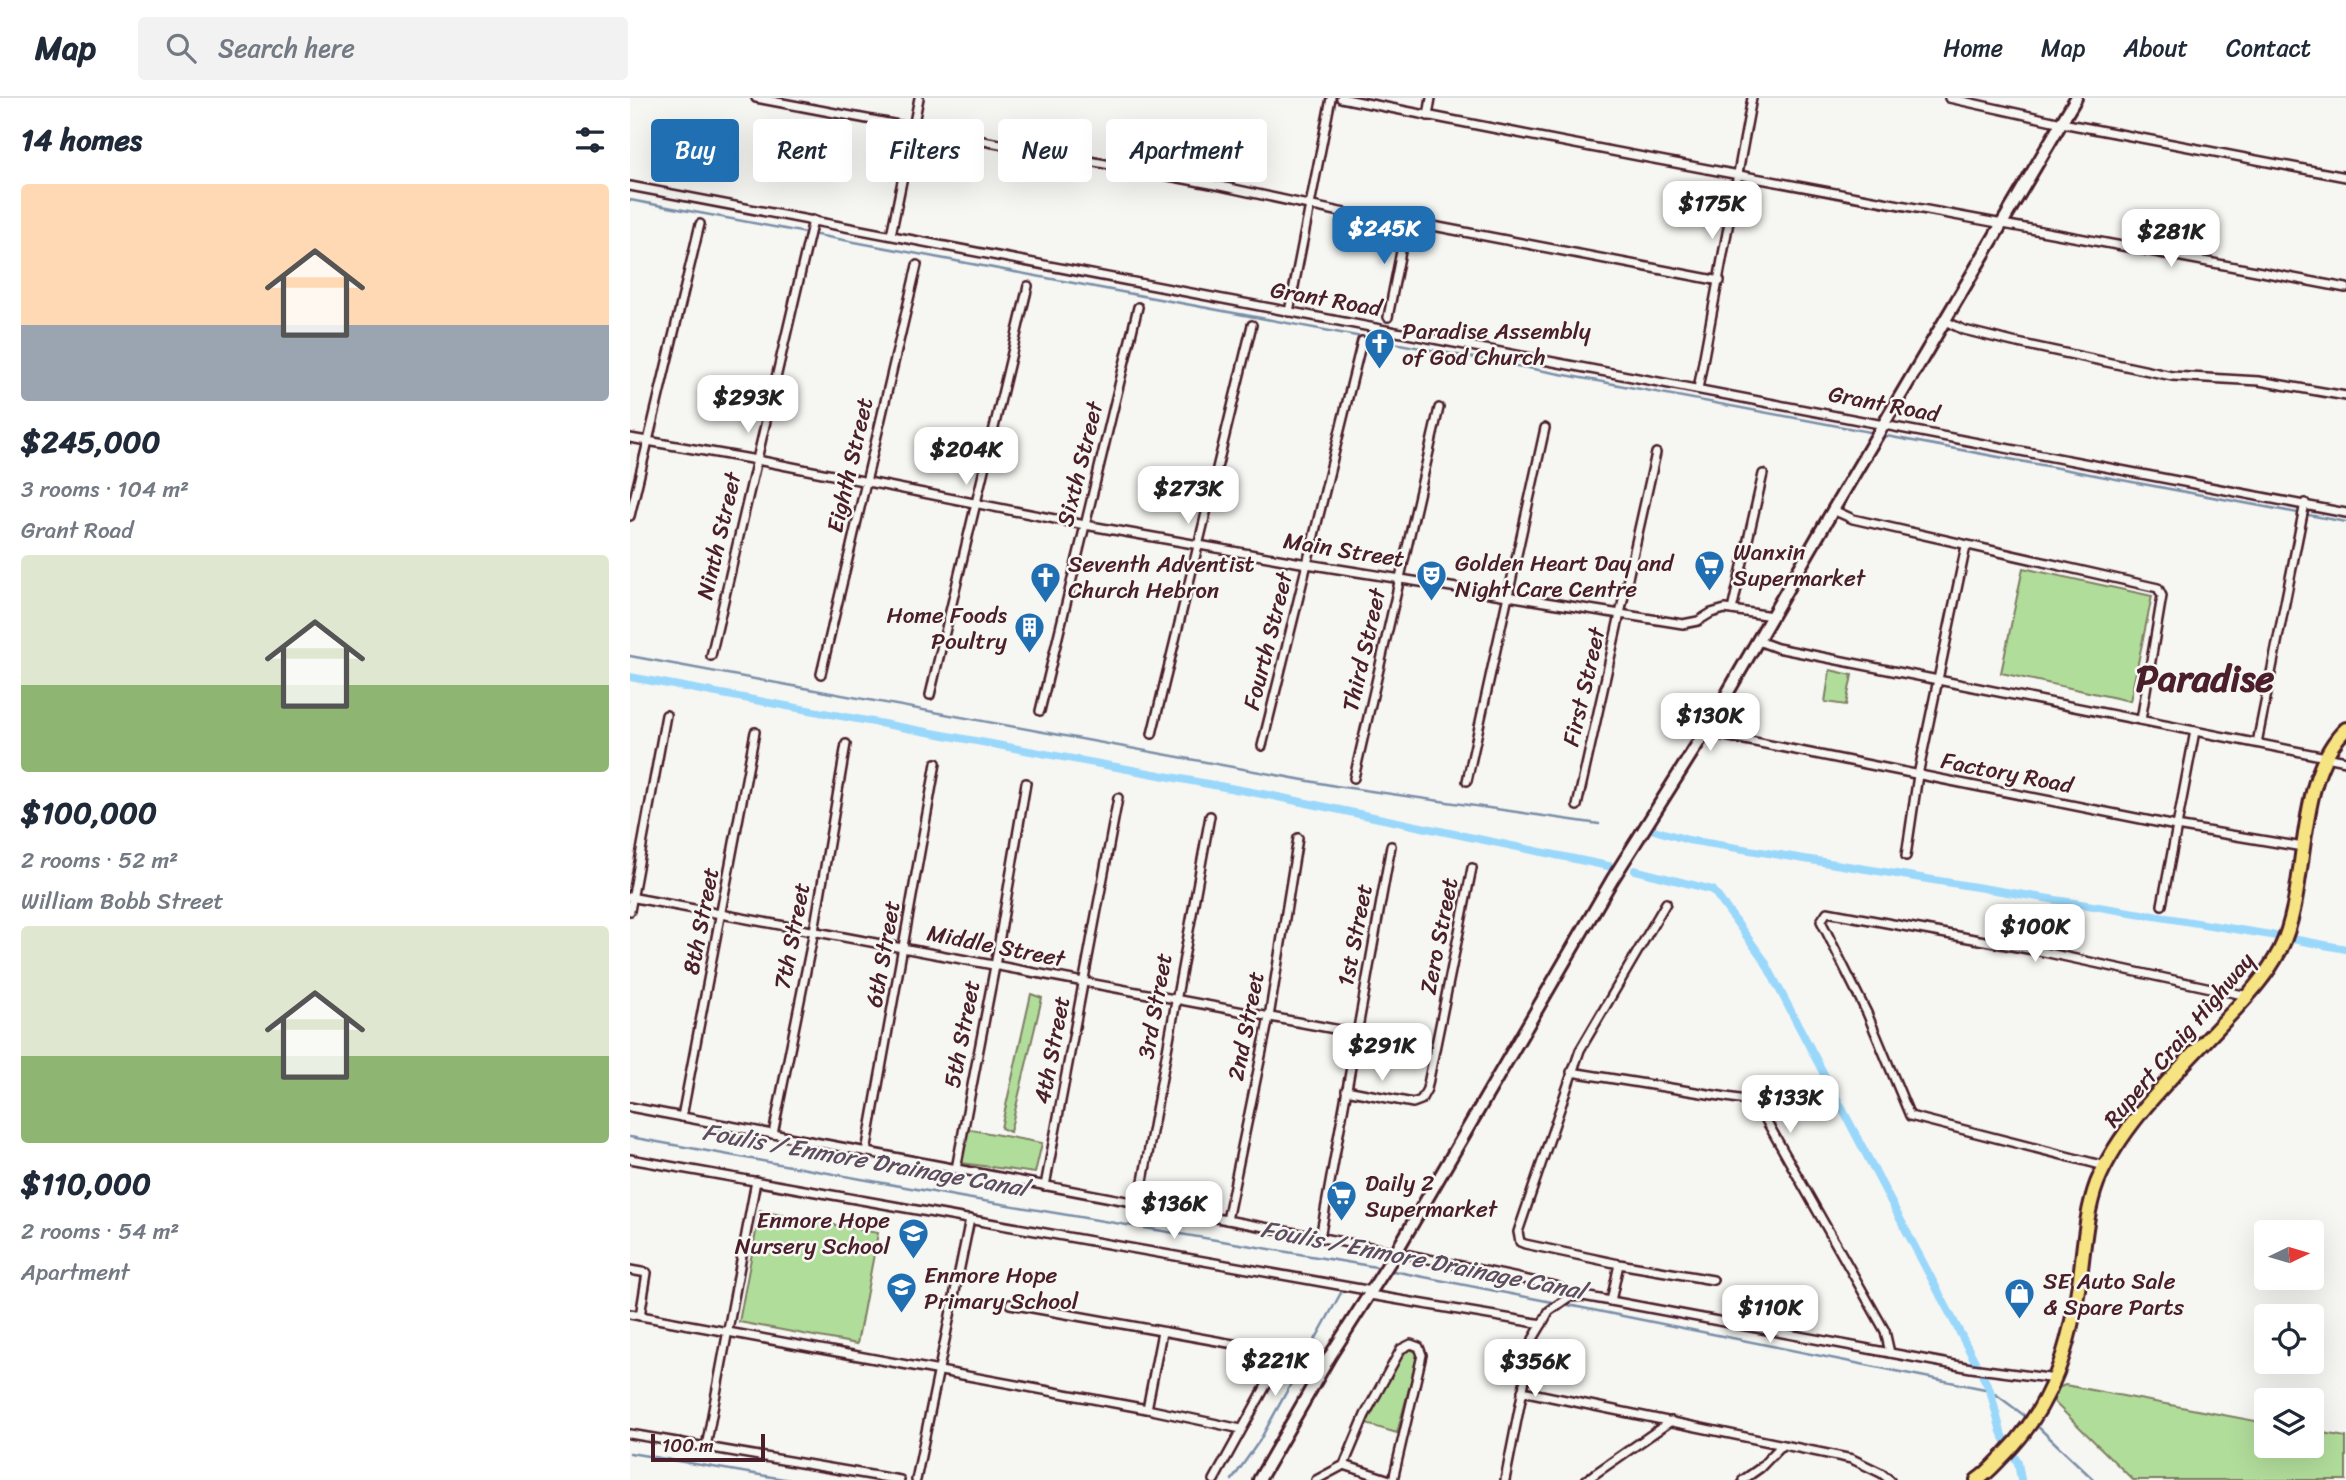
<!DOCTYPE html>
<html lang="en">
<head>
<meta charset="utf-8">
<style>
	:root { --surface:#fff; --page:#f2f2f3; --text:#1f2937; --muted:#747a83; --line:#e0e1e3; --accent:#1f6fb2 }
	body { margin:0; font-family:Sriracha,sans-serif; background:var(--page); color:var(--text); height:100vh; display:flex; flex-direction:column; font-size:26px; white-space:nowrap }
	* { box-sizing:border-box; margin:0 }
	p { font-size:23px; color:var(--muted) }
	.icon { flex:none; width:38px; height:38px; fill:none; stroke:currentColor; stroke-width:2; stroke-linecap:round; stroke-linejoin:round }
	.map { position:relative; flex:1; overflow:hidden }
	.sheet { display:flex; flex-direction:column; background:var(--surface); width:630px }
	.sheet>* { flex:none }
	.hud { position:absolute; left:21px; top:21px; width:665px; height:63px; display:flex; gap:14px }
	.needle { width:46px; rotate:85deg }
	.fabs { position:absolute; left:1624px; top:1122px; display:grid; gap:14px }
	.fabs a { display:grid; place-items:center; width:70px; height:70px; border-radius:7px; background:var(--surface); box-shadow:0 7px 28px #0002; font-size:35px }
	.scale { position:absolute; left:21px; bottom:18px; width:114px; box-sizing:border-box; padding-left:7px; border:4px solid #4a1f2b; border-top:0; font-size:19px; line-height:24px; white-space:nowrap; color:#4a1f2b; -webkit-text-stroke:5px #f6f6f2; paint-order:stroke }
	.price { position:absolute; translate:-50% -60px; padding:0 16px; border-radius:14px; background:#fff; color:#222; font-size:23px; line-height:46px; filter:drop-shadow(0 2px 4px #0008) }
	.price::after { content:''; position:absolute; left:50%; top:42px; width:21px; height:16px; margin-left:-10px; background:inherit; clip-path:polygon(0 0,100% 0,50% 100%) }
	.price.active { background:var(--accent); color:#fff }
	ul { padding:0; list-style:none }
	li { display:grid; align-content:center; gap:14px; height:371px; padding:0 21px }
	li span { display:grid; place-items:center; height:217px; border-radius:7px; color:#555 }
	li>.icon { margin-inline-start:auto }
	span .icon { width:126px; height:126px; fill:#fffc; stroke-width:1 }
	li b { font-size:30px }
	h2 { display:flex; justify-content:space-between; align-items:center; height:84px; padding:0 21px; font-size:30px }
	.pill { padding:0 24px; border-radius:7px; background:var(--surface); box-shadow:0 7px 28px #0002; font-size:24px; line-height:63px }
	.pill.active { background:var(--accent); color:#fff }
	header { display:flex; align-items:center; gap:42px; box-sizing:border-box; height:98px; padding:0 35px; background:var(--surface); border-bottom:2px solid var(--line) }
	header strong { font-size:33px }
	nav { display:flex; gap:38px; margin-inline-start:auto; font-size:24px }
	.search { width:490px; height:63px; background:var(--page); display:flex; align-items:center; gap:18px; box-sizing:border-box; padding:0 24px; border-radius:7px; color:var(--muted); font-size:26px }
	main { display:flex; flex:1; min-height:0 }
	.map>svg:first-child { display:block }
	.green { fill:#b1dd9b; stroke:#7e7e63; stroke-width:2 }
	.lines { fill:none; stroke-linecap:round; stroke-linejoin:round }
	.stream { stroke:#7a8ea8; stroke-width:2.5 }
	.canal { stroke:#9ad8fb; stroke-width:8 }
	.street-casing { stroke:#4a1f2b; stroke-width:12 }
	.secondary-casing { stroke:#4a1f2b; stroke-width:16 }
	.primary-casing { stroke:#4a1f2b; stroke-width:18 }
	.street { stroke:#f6f6f2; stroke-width:7 }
	.secondary { stroke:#f6f6f2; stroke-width:10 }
	.primary { stroke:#f6e381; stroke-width:12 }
	.labels { text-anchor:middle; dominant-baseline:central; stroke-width:5; stroke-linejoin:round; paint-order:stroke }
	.street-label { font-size:23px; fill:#4a1f2b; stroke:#f6f6f2 }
	.poi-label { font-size:23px; fill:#4a1f2b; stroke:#f6f6f2; text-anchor:start }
	.water-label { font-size:24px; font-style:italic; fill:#5e4d5f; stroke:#f6f6f2 }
	.town-label { font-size:37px; font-weight:bold; fill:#4a1f2b; stroke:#f6f6f2 }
</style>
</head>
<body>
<header>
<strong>Map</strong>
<div class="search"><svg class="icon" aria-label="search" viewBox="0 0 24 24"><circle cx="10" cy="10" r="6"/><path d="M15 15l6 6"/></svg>Search here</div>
<nav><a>Home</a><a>Map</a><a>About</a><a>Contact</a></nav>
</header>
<main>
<section class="sheet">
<h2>14 homes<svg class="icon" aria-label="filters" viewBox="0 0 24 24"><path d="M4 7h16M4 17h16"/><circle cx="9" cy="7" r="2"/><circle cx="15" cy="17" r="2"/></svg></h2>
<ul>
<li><span style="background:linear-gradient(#ffd9b3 65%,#9aa5b1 0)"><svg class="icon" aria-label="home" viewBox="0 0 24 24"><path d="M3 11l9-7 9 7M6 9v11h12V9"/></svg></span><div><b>$245,000</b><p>3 rooms · 104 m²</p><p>Grant Road</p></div></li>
<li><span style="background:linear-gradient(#dfe7d0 60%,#8fb573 0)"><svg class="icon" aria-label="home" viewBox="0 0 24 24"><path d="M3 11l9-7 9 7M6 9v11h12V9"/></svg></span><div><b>$100,000</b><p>2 rooms · 52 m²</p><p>William Bobb Street</p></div></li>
<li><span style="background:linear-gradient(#dfe7d0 60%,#8fb573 0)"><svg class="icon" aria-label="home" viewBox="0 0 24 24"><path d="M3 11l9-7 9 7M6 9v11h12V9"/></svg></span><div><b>$110,000</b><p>2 rooms · 54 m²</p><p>Apartment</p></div></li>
</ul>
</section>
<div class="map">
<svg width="1716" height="1382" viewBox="0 0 1716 1382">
	<rect width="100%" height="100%" fill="#f6f6f2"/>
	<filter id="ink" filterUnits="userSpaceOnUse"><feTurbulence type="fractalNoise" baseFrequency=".0143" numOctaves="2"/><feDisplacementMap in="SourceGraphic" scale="14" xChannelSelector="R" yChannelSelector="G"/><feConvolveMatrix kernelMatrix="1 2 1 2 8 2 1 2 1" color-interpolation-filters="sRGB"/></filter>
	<g filter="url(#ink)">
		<g class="green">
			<path d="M1393 470 1522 498 1500 603 1371 575Z"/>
			<path d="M1200 572 1222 577 1216 607 1195 604Z"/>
			<path d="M401 896 412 900 380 1034 371 1030Z"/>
			<path d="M337 1031 412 1045 405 1075 331 1065Z"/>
			<path d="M130 1113 248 1135 227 1246 109 1224Z"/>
			<path d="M779 1251 787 1254 788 1257 767 1335 736 1326 775 1253Z"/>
			<path d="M1435 1287 1636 1325V1348H1682V1333L1716 1339V1382H1503L1425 1305 1422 1298 1428 1290Z"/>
		</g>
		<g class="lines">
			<g class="stream">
				<path d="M0 102 1245 335"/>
				<path d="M1251 337 1716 424"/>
				<path d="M0 558 706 688 969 726"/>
				<path d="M0 1039 336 1100 752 1170"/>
				<path d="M758 1172 927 1205"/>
				<path d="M933 1206 1360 1292 1399 1321"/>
				<path d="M1404 1325 1464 1382"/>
				<path d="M0 1355 160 1382"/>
				<path d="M602 1382 630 1342 712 1193"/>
			</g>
			<g class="canal">
				<path d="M0 579 643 698 983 769"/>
				<path d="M1024 732 1058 742 1641 837 1716 851"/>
				<path d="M1005 772 1083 792 1134 862 1360 1292 1371 1334 1388 1365 1391 1382"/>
			</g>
			<defs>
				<g id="street">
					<path d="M126 0 581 86 766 126 777 123 1090 183"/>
					<path d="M711 0C1045 68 1381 126 1716 190"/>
					<path d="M1319 0 1432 25 1716 79"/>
					<path d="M798 18 801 0"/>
					<path d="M0 88 1716 415"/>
					<path d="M261 137 289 0"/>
					<path d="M659 214 701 0"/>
					<path d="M758 219 777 123"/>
					<path d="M1315 223 1334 232 1383 244 1542 278 1629 283 1716 298"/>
					<path d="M1068 291 1122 0"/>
					<path d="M0 340 127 362 455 427 677 466 990 516 1053 526 1068 523 1081 515 1095 511 1142 518"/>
					<path d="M1203 412 1223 421 1528 490 1532 498 1511 622"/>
					<path d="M0 418 70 126"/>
					<path d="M1102 512 1133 376"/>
					<path d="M1128 543 1147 550 1716 663"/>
					<path d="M81 558 183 122"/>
					<path d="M191 576 287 167"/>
					<path d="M300 597 398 188"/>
					<path d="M410 613 508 209"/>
					<path d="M1075 634 1546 728 1673 749"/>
					<path d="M522 636 622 227"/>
					<path d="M1627 645 1675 405"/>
					<path d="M632 648 732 243"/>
					<path d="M724 680 809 310"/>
					<path d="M837 683 915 330"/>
					<path d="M947 708 1026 355"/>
					<path d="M1276 758 1288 677 1336 448"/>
					<path d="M0 799 726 935"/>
					<path d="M1532 807 1565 633"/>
					<path d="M0 813 36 617"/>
					<path d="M941 974 1115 1002 1132 1015 1255 1233 1260 1255"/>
					<path d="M716 992 783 1005 791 1002 797 991 842 770"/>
					<path d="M0 1009 766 1154 926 1188 944 1198"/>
					<path d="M52 1019 125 634"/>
					<path d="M143 1036 184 833 216 646"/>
					<path d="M236 1054 306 665"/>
					<path d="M0 1061 742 1193"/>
					<path d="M1475 1068 1280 1018 1237 915 1191 823 1197 814 1409 853 1618 898"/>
					<path d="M326 1071 365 868 396 685"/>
					<path d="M415 1088 488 700"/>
					<path d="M509 1105 580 718"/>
					<path d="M597 1122 639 919 668 740"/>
					<path d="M690 1140 761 748"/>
					<path d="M989 1166 1083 1182"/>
					<path d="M0 1172 17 1175 10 1218"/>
					<path d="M740 1197 912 1226"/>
					<path d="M981 1203 989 1166 895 1146 890 1144 888 1134 950 952 1036 805"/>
					<path d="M380 1206 654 1255 584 1382"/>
					<path d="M0 1216 517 1311 611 1331"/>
					<path d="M892 1293 1222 1361 1251 1375 1260 1382"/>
					<path d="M517 1311 532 1234"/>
					<path d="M0 1336 270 1382"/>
					<path d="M76 1349 126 1083"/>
					<path d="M714 1367 760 1382"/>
					<path d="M286 1382 340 1121"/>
					<path d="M686 1382 714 1367 735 1317 771 1251 781 1246 789 1249 792 1257 763 1382"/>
					<path d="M875 1382 903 1241 912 1226 919 1213 939 1199 953 1198 981 1203 1341 1270 1426 1281"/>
					<path d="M956 1382 1041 1323"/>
					<path d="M1113 1382 1130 1370 1152 1347"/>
				</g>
				<path id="secondary" d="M629 1382 700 1258 766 1154 982 782 1075 634 1203 412 1446 0"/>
				<path id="primary" d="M1347 1382C1358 1375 1366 1365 1374 1357 1424 1307 1440 1246 1450 1179 1454 1149 1456 1114 1467 1085 1491 1025 1554 967 1598 919 1617 899 1637 877 1650 852 1681 789 1663 682 1716 631"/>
			</defs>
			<use href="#street" class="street-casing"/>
			<use href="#secondary" class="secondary-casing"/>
			<use href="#primary" class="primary-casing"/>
			<use href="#street" class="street"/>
			<use href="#secondary" class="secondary"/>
			<use href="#primary" class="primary"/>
		</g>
	</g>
	<defs>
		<symbol id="church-pin" viewBox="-11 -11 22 30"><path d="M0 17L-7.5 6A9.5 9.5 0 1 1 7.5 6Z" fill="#1f6fb2" stroke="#f6f6f2"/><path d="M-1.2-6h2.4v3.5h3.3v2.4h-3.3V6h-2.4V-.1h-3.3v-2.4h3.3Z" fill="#fff"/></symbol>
		<symbol id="supermarket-pin" viewBox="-11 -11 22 30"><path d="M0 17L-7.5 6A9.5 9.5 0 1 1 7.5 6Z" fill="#1f6fb2" stroke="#f6f6f2"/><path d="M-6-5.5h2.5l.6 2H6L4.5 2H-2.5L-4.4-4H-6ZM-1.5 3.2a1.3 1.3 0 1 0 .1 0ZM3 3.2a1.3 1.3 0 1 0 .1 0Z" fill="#fff"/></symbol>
		<symbol id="theatre-pin" viewBox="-11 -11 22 30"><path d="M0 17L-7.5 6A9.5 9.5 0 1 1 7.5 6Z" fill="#1f6fb2" stroke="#f6f6f2"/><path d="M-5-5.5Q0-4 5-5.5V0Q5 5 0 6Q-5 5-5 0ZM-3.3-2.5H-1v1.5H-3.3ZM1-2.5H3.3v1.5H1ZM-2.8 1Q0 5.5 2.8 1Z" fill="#fff"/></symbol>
		<symbol id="building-pin" viewBox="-11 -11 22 30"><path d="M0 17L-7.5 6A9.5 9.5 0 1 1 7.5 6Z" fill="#1f6fb2" stroke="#f6f6f2"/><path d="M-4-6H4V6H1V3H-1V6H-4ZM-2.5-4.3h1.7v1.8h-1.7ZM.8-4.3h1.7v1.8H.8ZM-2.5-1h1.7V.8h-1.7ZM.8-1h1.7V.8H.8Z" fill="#fff"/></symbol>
		<symbol id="school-pin" viewBox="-11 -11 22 30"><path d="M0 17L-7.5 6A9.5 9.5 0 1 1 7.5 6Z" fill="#1f6fb2" stroke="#f6f6f2"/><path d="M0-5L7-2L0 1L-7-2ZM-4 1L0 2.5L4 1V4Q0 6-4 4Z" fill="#fff"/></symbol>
		<symbol id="shop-pin" viewBox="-11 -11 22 30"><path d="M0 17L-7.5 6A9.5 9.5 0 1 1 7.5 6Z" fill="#1f6fb2" stroke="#f6f6f2"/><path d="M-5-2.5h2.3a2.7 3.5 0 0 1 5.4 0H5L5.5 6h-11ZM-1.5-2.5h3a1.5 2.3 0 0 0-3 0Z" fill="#fff"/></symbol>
	</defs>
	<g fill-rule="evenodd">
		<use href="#church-pin" x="732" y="228" width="35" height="47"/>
		<use href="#supermarket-pin" x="1062" y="450" width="35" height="47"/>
		<use href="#theatre-pin" x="784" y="460" width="35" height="47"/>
		<use href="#church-pin" x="398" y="462" width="35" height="47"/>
		<use href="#building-pin" x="382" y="512" width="35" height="47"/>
		<use href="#supermarket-pin" x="694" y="1080" width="35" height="47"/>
		<use href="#school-pin" x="266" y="1118" width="35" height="47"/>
		<use href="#school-pin" x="254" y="1172" width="35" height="47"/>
		<use href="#shop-pin" x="1372" y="1178" width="35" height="47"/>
	</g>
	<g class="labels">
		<g class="street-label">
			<text transform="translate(696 201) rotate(10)">Grant Road</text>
			<text transform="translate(1254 306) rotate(11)">Grant Road</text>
			<text transform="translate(450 366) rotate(-76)">Sixth Street</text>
			<text transform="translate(220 367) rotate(-77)">Eighth Street</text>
			<text transform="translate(89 438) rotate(-77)">Ninth Street</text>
			<text transform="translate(714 452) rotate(9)">Main Street</text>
			<text transform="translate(638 543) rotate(-76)">Fourth Street</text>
			<text transform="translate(734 552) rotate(-77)">Third Street</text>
			<text transform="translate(954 589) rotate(-77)">First Street</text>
			<text transform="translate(1377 675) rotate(11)">Factory Road</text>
			<text transform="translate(71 823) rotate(-79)">8th Street</text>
			<text transform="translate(725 837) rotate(-79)">1st Street</text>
			<text transform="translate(162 838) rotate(-79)">7th Street</text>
			<text transform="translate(809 838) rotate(-79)">Zero Street</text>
			<text transform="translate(366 848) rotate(11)">Middle Street</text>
			<text transform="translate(253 856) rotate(-80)">6th Street</text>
			<text transform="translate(525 908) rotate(-80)">3rd Street</text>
			<text transform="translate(616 928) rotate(-79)">2nd Street</text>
			<text transform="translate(332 936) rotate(-79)">5th Street</text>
			<text transform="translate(1549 942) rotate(-50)">Rupert Craig Highway</text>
			<text transform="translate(422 952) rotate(-79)">4th Street</text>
		</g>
		<g class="poi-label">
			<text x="772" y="233">Paradise Assembly<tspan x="772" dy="26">of God Church</tspan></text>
			<text x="1103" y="454">Wanxin<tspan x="1103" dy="26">Supermarket</tspan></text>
			<text x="825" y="465">Golden Heart Day and<tspan x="825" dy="26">Night Care Centre</tspan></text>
			<text x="438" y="466">Seventh Adventist<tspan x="438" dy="26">Church Hebron</tspan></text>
			<text x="377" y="517" text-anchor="end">Home Foods<tspan x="377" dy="26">Poultry</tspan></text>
			<text x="735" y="1085">Daily 2<tspan x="735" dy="26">Supermarket</tspan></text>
			<text x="260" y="1122" text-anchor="end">Enmore Hope<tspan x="260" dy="26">Nursery School</tspan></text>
			<text x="294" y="1177">Enmore Hope<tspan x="294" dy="26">Primary School</tspan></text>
			<text x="1413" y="1183">SE Auto Sale<tspan x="1413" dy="26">&amp; Spare Parts</tspan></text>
		</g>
		<g class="water-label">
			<text transform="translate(235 1062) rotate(10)">Foulis / Enmore Drainage Canal</text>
			<text transform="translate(793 1162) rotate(11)">Foulis / Enmore Drainage Canal</text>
		</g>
		<g class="town-label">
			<text x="1575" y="580">Paradise</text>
		</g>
	</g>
</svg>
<div class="fabs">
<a><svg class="needle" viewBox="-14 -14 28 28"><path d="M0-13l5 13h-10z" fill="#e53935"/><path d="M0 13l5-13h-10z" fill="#747a83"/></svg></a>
<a><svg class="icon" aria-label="locate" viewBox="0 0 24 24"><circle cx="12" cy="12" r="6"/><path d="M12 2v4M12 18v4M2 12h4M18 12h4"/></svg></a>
<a><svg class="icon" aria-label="layers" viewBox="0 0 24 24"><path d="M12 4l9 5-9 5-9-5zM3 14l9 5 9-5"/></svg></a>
</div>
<div class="scale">100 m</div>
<b class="price" style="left:1082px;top:143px">$175K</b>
<b class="price active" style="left:754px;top:168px">$245K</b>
<b class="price" style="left:1541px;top:171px">$281K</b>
<b class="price" style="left:118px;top:337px">$293K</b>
<b class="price" style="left:336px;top:389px">$204K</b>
<b class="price" style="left:558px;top:428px">$273K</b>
<b class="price" style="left:1080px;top:655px">$130K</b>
<b class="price" style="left:1405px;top:866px">$100K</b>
<b class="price" style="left:752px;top:985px">$291K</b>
<b class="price" style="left:1160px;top:1037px">$133K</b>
<b class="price" style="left:544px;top:1143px">$136K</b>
<b class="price" style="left:1140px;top:1247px">$110K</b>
<b class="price" style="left:645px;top:1300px">$221K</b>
<b class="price" style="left:905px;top:1301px">$356K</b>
<div class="hud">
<a class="pill active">Buy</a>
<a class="pill">Rent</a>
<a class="pill">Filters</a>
<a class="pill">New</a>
<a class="pill">Apartment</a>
</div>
</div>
</main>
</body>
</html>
